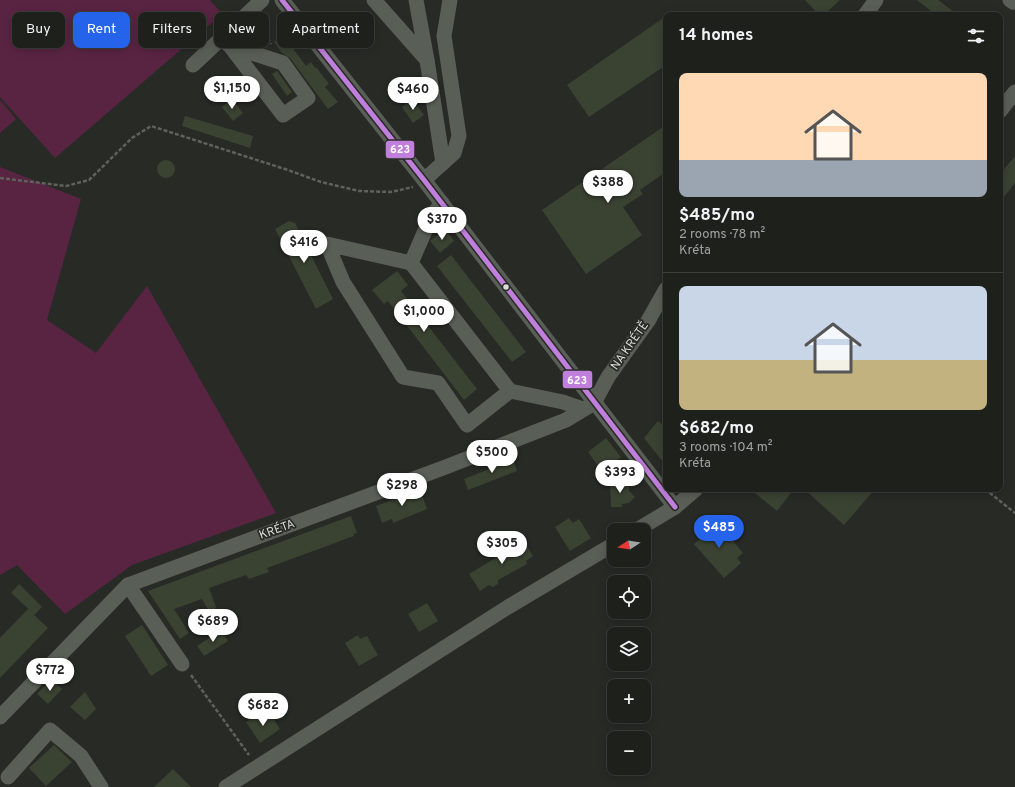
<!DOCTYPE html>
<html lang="en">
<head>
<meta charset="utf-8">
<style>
	:root { --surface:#1e201c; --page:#2b2d29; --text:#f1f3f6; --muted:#a1a3a3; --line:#3c3e3b; --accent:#2563eb }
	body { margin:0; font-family:Overpass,sans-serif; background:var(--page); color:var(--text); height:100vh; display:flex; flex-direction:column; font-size:15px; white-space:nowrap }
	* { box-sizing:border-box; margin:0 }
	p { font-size:13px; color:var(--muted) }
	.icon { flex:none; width:22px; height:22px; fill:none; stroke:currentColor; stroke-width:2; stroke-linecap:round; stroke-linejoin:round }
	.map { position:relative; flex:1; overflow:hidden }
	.side { position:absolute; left:663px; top:12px; width:340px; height:480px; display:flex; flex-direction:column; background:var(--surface); border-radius:8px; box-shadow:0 2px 10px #0003,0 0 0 1px var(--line) }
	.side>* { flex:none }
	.guide { position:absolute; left:12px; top:12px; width:380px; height:36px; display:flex; gap:8px }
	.needle { width:26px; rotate:258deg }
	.buttons { position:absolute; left:607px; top:523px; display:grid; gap:8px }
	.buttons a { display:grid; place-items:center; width:44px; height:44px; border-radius:8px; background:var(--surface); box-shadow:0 2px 10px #0003,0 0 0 1px var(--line); font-size:20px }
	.price { position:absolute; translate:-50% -34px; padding:0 9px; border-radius:14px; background:#fff; color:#222; font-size:13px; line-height:26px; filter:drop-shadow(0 1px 2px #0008) }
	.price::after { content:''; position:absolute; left:50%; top:24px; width:12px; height:9px; margin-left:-6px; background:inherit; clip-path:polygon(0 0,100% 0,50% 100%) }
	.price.active { background:var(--accent); color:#fff }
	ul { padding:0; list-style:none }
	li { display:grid; align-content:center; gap:8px; height:212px; padding:0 16px }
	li+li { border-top:1px solid var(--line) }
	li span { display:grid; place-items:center; height:124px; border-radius:8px; color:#555 }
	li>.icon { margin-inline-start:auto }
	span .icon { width:72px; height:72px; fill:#fffc; stroke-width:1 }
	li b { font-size:17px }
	h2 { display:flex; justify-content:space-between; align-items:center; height:48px; padding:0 16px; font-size:17px }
	.tag { padding:0 14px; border-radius:8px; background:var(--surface); box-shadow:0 2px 10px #0003,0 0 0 1px var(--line); font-size:14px; line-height:36px }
	.tag.active { background:var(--accent); color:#fff }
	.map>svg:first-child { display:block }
	.green { fill:#592442 }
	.building { fill:#3a4232 }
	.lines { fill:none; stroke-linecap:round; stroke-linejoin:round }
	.path { stroke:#5e625b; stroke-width:2.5; stroke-dasharray:4 2; stroke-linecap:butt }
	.minor { stroke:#595f56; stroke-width:15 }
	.bus-1-casing { stroke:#282b25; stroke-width:8 }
	.bus-1 { stroke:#c07fdc; stroke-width:5 }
	.bus-dot { fill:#dadcd8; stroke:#282b25; stroke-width:1.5 }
	.labels { text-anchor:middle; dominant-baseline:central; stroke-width:3.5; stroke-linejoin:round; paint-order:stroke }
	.street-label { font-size:12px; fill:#dadcd8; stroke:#282b25 }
	.line-badge { stroke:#282b25; stroke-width:1.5 }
	.badge-label { font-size:11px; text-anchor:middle; font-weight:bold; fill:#fff }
</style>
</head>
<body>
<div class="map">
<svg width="1015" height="787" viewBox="0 0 1015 787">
	<rect width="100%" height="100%" fill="#282a26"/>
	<g class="green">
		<path d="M0 0H210L222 14 55 158 0 97Z"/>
		<path d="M0 100 16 119 0 133Z"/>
		<path d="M0 167 81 199 47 320 96 353 147 286 276 513 132 565 65 614 17 565 0 575Z"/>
	</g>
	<g class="building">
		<path d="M805 0H840L824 15H819Z"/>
		<path d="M917 0H938L958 15H936Z"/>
		<path d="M666 16V65L589 117 567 85Z"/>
		<path d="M283 35 306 66 311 62 315 68 316 67 329 84 325 87 338 102 328 109 290 58 282 53 274 42Z"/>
		<path d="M277 71 292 92 287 96 272 74Z"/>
		<path d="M232 99 243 113 233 121 222 107Z"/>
		<path d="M412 99 424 115 413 123 402 107Z"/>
		<path d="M185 116 253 136 250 148 182 126Z"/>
		<path d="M666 125V172L640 190 643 194 623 207 642 235 586 274 542 210Z"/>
		<path d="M1015 156V183L1000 202V174Z"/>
		<circle cx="166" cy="169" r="9"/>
		<path d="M289 221 295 223 333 299 316 309 275 229Z"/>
		<path d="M445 229 454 241 440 253 430 241Z"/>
		<path d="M451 255 526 352 512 362 437 266Z"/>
		<path d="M397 271 408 285 401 291 477 389 464 400 388 301 384 304 372 290Z"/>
		<path d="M658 421 666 428V466L644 438Z"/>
		<path d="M606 438 621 457 602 471 588 452Z"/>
		<path d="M512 457 517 471 468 490 464 479 492 468V465Z"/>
		<path d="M610 482H629V491L635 497 629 503 622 504V507H611Z"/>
		<path d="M750 489H794L777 511Z"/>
		<path d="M804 489H875L844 525Z"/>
		<path d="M420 490 427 509 393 523 392 519 382 523 376 506Z"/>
		<path d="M351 516 357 533 353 534 354 536 267 568 269 572 249 579 246 575 209 588 220 618 214 620 202 599 174 609 189 633 180 639 148 591Z"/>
		<path d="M569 518 573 523 579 519 591 538 570 551 555 527Z"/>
		<path d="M714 518 743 553 737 558 741 563 724 578 694 544 708 532 703 527Z"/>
		<path d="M521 537 533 556 526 561 527 564 498 580V584L493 587 489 585 480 591 469 574 505 552 503 549Z"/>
		<path d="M19 584 42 607 34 615 48 628 0 678V638L28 609 33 613 11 593Z"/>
		<path d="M427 603 438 621 419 632 408 614Z"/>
		<path d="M142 625 168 665 151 676 125 636Z"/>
		<path d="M221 630 228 641 204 656 197 646Z"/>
		<path d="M358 635 360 639 367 636 378 655 359 666 345 643Z"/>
		<path d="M51 679 62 689 48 704 37 694Z"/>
		<path d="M85 692 96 709 85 720 70 707Z"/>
		<path d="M269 712 280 729 260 743 246 722 259 714 261 717Z"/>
		<path d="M54 745 72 762 46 786 29 768Z"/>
		<path d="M173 769 191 787H154Z"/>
	</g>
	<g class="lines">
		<g class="path">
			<path d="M258 23 271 44"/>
			<path d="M0 178 66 186 89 180 132 138 151 126 288 170 321 182 359 191 391 192 413 187"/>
			<path d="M985 489 1015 513"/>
			<path d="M191 675 249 755"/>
		</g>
		<g class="minor">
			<path d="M282 0 424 180 675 507"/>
			<path d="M374 0 427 60"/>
			<path d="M416 0 427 60 443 163"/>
			<path d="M1010 0 1013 2 1015 0"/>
			<path d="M865 15 876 0"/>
			<path d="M222 39 230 46 283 63 308 98 283 115 230 46"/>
			<path d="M193 65 262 0"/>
			<path d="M1000 111 1015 92"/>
			<path d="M424 180 454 153 459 136 444 36 450 0"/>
			<path d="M442 203 431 217 411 263 510 391 563 402 583 409"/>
			<path d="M411 263 327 244 343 282 403 377 438 383 467 425 510 391"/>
			<path d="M637 530 675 507 696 489"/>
			<path d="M128 585 182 664"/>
			<path d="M0 717 128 585 443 468 566 420 594 403 608 377 648 321 666 289"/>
			<path d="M8 777 50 730 81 756 101 787"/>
			<path d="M226 787 508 607 614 544"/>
		</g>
		<defs>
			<path id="bus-1" d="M282 0 424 180 675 507"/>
		</defs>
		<use href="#bus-1" class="bus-1-casing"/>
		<use href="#bus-1" class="bus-1"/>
	</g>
	<circle class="bus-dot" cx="506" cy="287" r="3.5"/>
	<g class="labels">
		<g class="street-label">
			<text transform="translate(630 346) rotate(-55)">NA KRÉTĚ</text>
			<text transform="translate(277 530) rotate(-20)">KRÉTA</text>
		</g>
	</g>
	<g class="line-badge">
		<rect x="385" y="140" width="30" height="19" rx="4" fill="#c07fdc"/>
		<rect x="562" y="370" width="31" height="19" rx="4" fill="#c07fdc"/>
	</g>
	<g class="badge-label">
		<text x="400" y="153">623</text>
		<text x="577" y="384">623</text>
	</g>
</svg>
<div class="buttons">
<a><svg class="needle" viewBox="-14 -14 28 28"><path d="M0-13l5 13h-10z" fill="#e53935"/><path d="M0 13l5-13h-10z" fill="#a1a3a3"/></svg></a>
<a><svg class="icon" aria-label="locate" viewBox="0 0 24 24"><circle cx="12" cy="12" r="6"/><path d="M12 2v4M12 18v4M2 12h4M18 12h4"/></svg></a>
<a><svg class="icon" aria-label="layers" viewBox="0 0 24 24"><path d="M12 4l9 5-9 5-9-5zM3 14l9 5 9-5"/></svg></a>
<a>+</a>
<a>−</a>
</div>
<b class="price" style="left:232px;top:110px">$1,150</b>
<b class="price" style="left:413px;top:111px">$460</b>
<b class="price" style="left:608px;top:204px">$388</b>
<b class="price" style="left:442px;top:241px">$370</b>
<b class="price" style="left:304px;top:264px">$416</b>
<b class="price" style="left:424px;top:333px">$1,000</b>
<b class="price" style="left:492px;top:474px">$500</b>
<b class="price" style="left:620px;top:494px">$393</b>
<b class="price" style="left:402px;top:507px">$298</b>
<b class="price active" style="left:719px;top:549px">$485</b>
<b class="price" style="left:502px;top:565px">$305</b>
<b class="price" style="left:213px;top:643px">$689</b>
<b class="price" style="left:50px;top:692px">$772</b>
<b class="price" style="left:263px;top:727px">$682</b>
<div class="guide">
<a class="tag">Buy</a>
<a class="tag active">Rent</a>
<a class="tag">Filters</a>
<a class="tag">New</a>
<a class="tag">Apartment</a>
</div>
<section class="side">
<h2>14 homes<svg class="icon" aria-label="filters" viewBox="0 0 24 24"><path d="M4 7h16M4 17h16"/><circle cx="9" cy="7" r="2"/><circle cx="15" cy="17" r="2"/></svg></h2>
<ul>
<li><span style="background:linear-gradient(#ffd9b3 70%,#9aa5b1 0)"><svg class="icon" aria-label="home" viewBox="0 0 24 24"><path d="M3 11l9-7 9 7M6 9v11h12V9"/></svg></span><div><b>$485/mo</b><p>2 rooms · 78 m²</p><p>Kréta</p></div></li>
<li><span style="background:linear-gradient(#c9d6e8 60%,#c2b280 0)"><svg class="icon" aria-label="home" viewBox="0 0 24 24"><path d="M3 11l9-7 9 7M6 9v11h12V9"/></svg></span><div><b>$682/mo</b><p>3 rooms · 104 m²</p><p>Kréta</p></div></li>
</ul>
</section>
</div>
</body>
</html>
